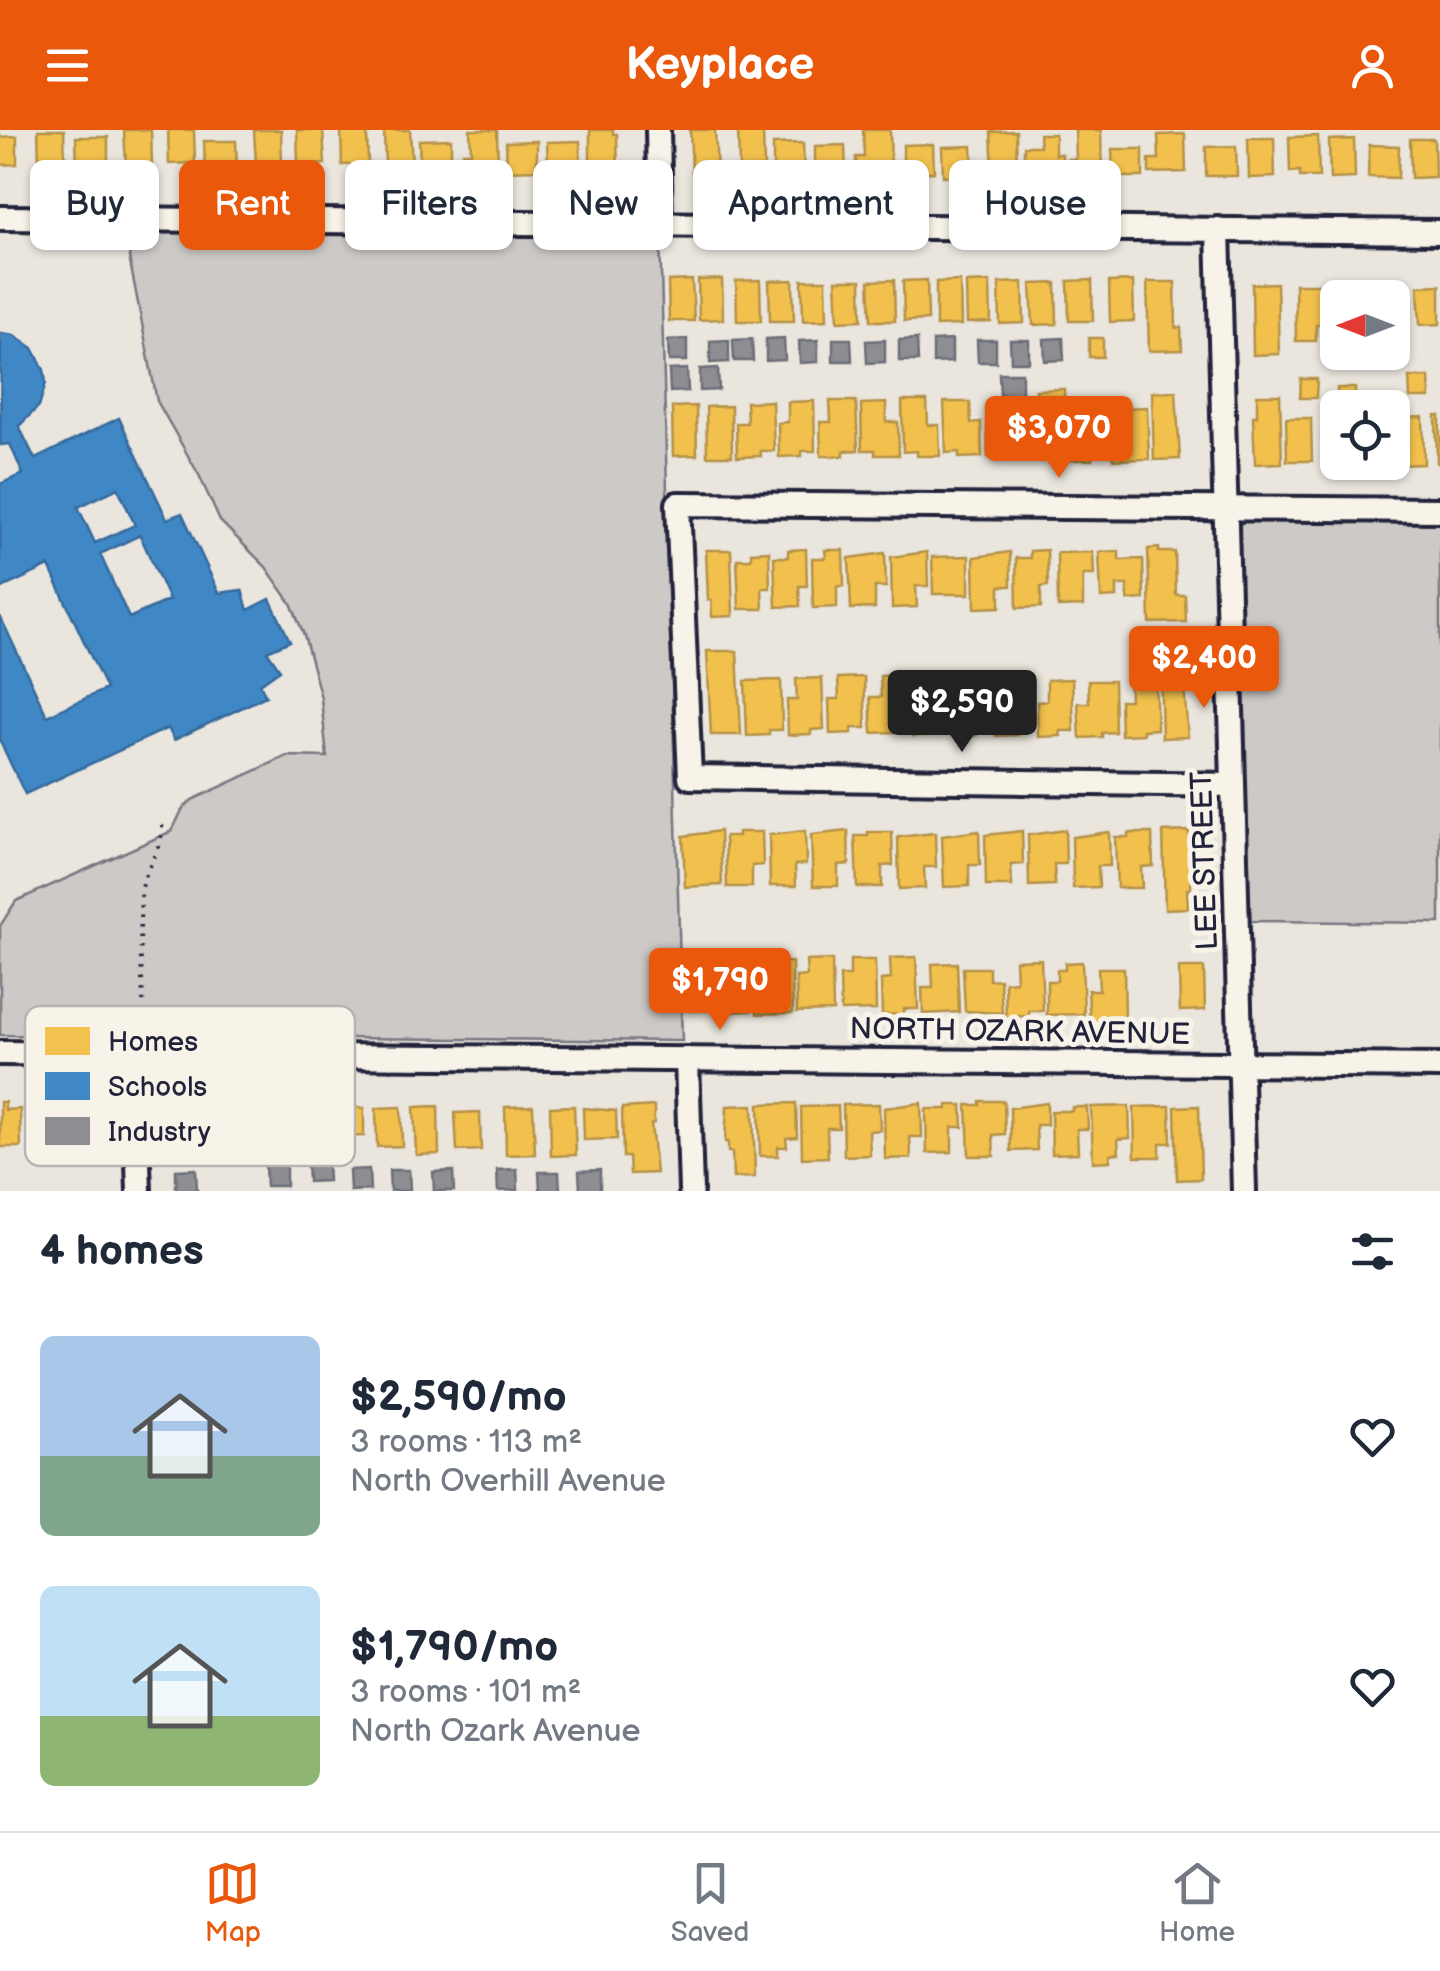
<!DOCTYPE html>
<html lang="en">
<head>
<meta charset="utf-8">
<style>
	:root { --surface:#fff; --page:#f6f6f7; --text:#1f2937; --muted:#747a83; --line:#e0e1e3; --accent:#ea580c }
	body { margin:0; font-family:"Balsamiq Sans",sans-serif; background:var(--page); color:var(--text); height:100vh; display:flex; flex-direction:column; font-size:38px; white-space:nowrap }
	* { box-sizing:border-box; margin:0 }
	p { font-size:32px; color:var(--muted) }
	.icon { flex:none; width:55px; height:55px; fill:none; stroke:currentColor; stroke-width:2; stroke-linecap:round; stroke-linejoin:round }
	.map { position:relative; height:1061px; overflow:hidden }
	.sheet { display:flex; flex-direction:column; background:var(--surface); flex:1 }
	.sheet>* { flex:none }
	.guide { position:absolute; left:30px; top:30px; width:1380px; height:90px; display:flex; gap:20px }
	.needle { width:65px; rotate:270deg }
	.fabs { position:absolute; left:1320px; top:150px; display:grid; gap:20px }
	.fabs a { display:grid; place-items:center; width:90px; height:90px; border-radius:15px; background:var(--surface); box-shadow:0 2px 8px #0004; font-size:50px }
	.price { position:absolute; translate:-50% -85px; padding:0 22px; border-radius:10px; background:var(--accent); color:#fff; font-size:32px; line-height:65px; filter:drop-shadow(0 2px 5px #0008) }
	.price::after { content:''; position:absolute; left:50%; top:60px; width:30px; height:22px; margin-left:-15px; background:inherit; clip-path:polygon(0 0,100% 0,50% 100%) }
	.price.on { background:#222; color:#fff }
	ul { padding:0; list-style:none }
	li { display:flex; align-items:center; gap:30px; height:250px; padding:0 40px }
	li span { display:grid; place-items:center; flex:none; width:280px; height:200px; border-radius:15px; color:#555 }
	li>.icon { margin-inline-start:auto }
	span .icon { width:120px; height:120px; fill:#fffc; stroke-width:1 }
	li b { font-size:42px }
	h2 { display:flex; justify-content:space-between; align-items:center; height:120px; padding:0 40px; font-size:42px }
	.pill { padding:0 35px; border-radius:15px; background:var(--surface); box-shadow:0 2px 8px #0004; font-size:35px; line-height:90px }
	.pill.on { background:var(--accent); color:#fff }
	header { display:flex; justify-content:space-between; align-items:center; height:130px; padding:0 40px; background:var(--accent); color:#fff; font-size:45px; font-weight:800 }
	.tab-bar { display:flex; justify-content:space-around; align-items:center; height:140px; border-top:2px solid var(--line); background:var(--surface); font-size:28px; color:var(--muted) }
	.tab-bar a { display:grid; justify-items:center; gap:5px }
	.tab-bar .on { color:var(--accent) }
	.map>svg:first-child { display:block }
	.green { fill:#cdc9c6; stroke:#787680; stroke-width:2.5 }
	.homes { fill:#f2c14e; stroke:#b49148; stroke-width:2.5 }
	.schools { fill:#3f88c5; stroke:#36699c; stroke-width:2.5; fill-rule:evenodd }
	.industry { fill:#8d8d92; stroke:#6d6d78; stroke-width:2.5 }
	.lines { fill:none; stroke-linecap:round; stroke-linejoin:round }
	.street-casing { stroke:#22223b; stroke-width:30 }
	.path { stroke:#22223b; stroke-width:4; stroke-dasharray:2.5 8; stroke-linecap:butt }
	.street { stroke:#f7f3e8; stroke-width:22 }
	.labels { text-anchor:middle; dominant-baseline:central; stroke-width:10; stroke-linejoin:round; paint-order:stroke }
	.street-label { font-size:30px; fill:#22223b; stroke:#f7f3e8 }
	.key { fill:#f7f3e8; stroke:#b7b4b4; stroke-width:2.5 }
	.key-label { font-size:28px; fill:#22223b }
</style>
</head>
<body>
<header><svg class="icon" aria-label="menu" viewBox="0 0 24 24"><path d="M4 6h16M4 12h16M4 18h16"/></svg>Keyplace<svg class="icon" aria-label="person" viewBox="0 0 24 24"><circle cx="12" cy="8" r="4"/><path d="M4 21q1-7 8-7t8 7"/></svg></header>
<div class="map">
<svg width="1440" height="1061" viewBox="0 0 1440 1061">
	<rect width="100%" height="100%" fill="#eae6de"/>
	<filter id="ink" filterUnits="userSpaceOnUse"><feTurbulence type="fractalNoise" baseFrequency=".01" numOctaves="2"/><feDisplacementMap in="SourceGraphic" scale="20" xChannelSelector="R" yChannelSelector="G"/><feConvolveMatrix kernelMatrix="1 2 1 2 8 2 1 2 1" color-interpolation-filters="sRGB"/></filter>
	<g filter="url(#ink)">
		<g class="green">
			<path d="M139 102 660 104 682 911 0 905V796L16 771 172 701 183 678 192 670 287 626 327 627 321 568 304 505 291 473 266 437 220 391 199 345 157 271 129 127 132 107Z"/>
			<path d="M1247 390 1440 391V793L1248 791 1234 410 1239 395Z"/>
		</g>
		<g class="homes">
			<path d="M38 0H64L65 32 39 33Z"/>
			<path d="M124 0H151L152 34 126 35Z"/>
			<path d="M168 0H194L195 33 169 34Z"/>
			<path d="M254 0H281L282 33 256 34Z"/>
			<path d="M297 0H323L325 34 298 35Z"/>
			<path d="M341 0H367L368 34 342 35Z"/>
			<path d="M384 0H410L412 35 385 36Z"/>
			<path d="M470 0H497L498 37 463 38V22H471Z"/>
			<path d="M590 0H613V4H617L618 42H590Z"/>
			<path d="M690 0H715L717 42 692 43Z"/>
			<path d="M738 0H763L764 37 739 38Z"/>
			<path d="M863 0H890L891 41 856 42V27H864Z"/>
			<path d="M1075 0H1101L1102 43 1068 44V29H1076Z"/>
			<path d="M1016 1 1017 42 993 43 991 2Z"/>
			<path d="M1039 4H1055V24H1062V45L1024 46V16H1040Z"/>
			<path d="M1185 4 1186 42 1149 43V29H1159L1158 5Z"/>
			<path d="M17 6V34L0 35V7Z"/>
			<path d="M1318 6 1319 47H1300V41L1290 42 1289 7Z"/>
			<path d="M76 7H108V35H77Z"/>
			<path d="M1248 8H1274L1275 47 1249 48Z"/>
			<path d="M451 9V37L420 38 419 10Z"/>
			<path d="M1354 9 1355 48 1330 49 1329 10Z"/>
			<path d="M1410 9H1434L1435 47 1411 48Z"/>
			<path d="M204 11H236L237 39 205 40Z"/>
			<path d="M537 11V40L507 41 506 12Z"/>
			<path d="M580 11 581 40 548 41 547 12Z"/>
			<path d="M803 13 804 41 773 42V14Z"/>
			<path d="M933 14 934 42 903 43V15Z"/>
			<path d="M845 15 846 44 815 45V16Z"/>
			<path d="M1369 15 1399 16 1398 48 1368 47Z"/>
			<path d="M972 16 973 45 943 46 942 17Z"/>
			<path d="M1236 16 1237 46H1206V17Z"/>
			<path d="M1112 19H1143V47H1113Z"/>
			<path d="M722 149 723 189 699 190 698 150Z"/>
			<path d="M692 150 694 191H669L668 151Z"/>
			<path d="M760 150 761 191H737L736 151Z"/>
			<path d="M793 150 794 191H770L769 151Z"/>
			<path d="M802 150H826L827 190 803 191Z"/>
			<path d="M836 150H861L862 190 838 191Z"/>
			<path d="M894 150 895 191H871L869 151Z"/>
			<path d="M927 150 928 190 904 191 903 151Z"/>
			<path d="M1092 150 1093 191H1069L1068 151Z"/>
			<path d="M960 151 961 195 936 196V152Z"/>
			<path d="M1133 151 1134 191 1110 192 1109 152Z"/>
			<path d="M990 152 991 192 967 193 966 153Z"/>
			<path d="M1023 152 1024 193 1000 194 999 153Z"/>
			<path d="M1147 152H1175L1176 198 1181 197 1182 220 1149 221Z"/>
			<path d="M1056 153 1057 194 1033 195 1031 154Z"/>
			<path d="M1277 153 1279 224 1253 225 1252 154Z"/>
			<path d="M1295 154H1322L1323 195H1316V211H1296Z"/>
			<path d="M1404 155 1405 194 1392 195V168H1379L1378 156Z"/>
			<path d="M1440 155V194L1420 195 1418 156Z"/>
			<path d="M1371 157 1372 168H1338L1336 199 1335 158Z"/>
			<rect x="1089" y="208" width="14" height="19"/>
			<path d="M1409 247H1429L1430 268H1410Z"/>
			<path d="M1301 249H1317L1316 268H1300Z"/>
			<rect x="1337" y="258" width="18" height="14"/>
			<path d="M1064 259 1066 328 1040 329V321H1028L1027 288H1037L1036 260Z"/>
			<path d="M1176 261 1180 329 1154 330 1152 262Z"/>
			<path d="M1257 265H1280L1282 333 1255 334 1253 286H1257Z"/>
			<path d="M772 271 774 321H760L761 326 737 327 736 293H747L746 272Z"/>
			<path d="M814 271 815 321H802V326L779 327 778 293 788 292V272Z"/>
			<path d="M830 271H856L858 320 844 321V326H821L820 292H831Z"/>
			<path d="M902 271H927L928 295H939L940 326H917V321L903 322Z"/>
			<path d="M944 272H970L971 293 981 292 982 327 959 328V322L946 323Z"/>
			<path d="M886 273V292H898L899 325H875V320H862L861 274Z"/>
			<path d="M1106 273 1107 324H1092V330H1070L1069 293H1080V274Z"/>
			<path d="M696 276 697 325 673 326 672 277Z"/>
			<path d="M731 276 732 326H707L706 277Z"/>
			<path d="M1011 277 1013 326 988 327 987 278Z"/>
			<path d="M1147 277 1149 329 1113 330 1112 307H1123L1122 278Z"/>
			<path d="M1436 286H1440V333H1437Z"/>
			<path d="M1423 287 1424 334 1400 335 1399 288Z"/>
			<path d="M1286 288H1311L1312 331H1287Z"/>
			<path d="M1323 288H1338V331L1325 332Z"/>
			<path d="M1159 418V422H1175L1176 465H1185L1186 492 1150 493 1148 419Z"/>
			<path d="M806 419 807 456H799L800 476 776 477 774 427H788V420Z"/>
			<path d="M706 420H731L733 486 712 487 711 470H708Z"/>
			<path d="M825 420H843L844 456H837V477L813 478 812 428H826Z"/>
			<path d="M1047 420 1048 456 1041 457V477L1017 478 1016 428H1030V421Z"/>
			<path d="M769 421 770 458H762L763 479H739L737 429H751V422Z"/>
			<path d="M1119 421V430L1143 429 1144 469 1128 470 1127 455H1117V467L1101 468 1099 422Z"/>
			<path d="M927 422 928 456H916L917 477 892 478 891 427Z"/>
			<path d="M1010 422 1011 456H1000V477L975 478 974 427Z"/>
			<path d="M1093 422 1094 445H1083V476L1058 477 1057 423Z"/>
			<path d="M885 423 886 457H875V478L851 479 849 428Z"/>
			<path d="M969 426V464H933L932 427Z"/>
			<path d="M707 521H737L741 605H711Z"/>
			<path d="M1160 531H1182L1188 607 1162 608Z"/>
			<path d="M906 545 907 596 894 597V602L872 603 870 567H881L880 546Z"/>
			<path d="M864 547 866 598H852V603L830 604 829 569H839L838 548Z"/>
			<path d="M822 548 824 599 811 600V604L788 605 787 570H797L796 549Z"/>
			<path d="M989 548 991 600H977V605L955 606 954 571 964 570 963 549Z"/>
			<path d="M1030 548 1032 600H1018V605L996 606 994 570H1005L1004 549Z"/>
			<path d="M1155 548 1157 599 1143 600V604L1121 605 1120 570H1130L1129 549Z"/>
			<path d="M947 549 949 600 936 601V605L913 606 912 571H922V550Z"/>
			<path d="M1072 549 1074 601H1060L1061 606 1038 607 1037 572 1047 571V550Z"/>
			<path d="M781 550 782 600H769V605L747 606 745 551Z"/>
			<path d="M1088 551H1114L1115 602 1102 603V607L1080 608 1078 573H1089Z"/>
			<path d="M1065 700 1066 734H1054L1055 755 1029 756 1028 705Z"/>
			<path d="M720 701 722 755 685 757 683 706Z"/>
			<path d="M805 701 806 734 795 735 796 756H770L769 705Z"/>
			<path d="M848 701 849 734 838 735V756H813L811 705Z"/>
			<path d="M979 701 980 735H969V756L944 757 942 706Z"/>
			<path d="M1022 701 1023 734 1011 735 1012 756H986L985 705Z"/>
			<path d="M1189 701 1191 759H1187L1188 778 1165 779 1163 702Z"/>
			<path d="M738 702H762L763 735 752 736V757H727L725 706H738Z"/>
			<path d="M868 702H892L893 735 882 736V757H857L855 706H868Z"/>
			<path d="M1109 702 1110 736H1098L1099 757 1073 758 1072 707Z"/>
			<path d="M935 703 936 737H924L925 758 899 759 898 707Z"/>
			<path d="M1128 703H1152L1153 736 1141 737 1142 758H1117L1115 707H1128Z"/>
			<path d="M916 827 918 879H904V884L882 885 881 850 891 849 890 828Z"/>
			<path d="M716 829 717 880 691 881 690 830Z"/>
			<path d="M1041 829 1043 881H1029V886L1006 887 1005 852 1016 851 1015 830Z"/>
			<path d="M750 830 751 881 725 882 723 831Z"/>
			<path d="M832 830 833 881 797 882 796 847 807 846 806 831Z"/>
			<path d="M850 830H875L876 880 841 881 840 846H850Z"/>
			<path d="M792 832 793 883 757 884 756 849 767 848 766 833Z"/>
			<path d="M1082 832 1084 884 1047 885V851H1057V840H1065V833Z"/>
			<path d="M957 833 959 882 923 884 922 858H933L932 834Z"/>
			<path d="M963 838H989V850L1000 849 1002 883 965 881Z"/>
			<path d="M1098 838H1124L1125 889H1112V894L1090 895 1088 860H1099Z"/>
			<path d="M1179 838H1204L1205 880 1180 881Z"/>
			<path d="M980 971H1004L1005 1004 993 1005 994 1026H969L967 975H980Z"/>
			<path d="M0 972H5V980L20 979 21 1017H0Z"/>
			<path d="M796 973 797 1007 786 1008 787 1017H778V1026H760L759 974Z"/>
			<path d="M921 973 922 1007H910L911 1028 885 1029 884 978Z"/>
			<path d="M1047 973V995H1036L1037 1020 1011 1021 1010 978Z"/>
			<path d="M879 974 880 1000 869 1001 870 1025 844 1026 843 975Z"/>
			<path d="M330 975 364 978V1006L331 1007Z"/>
			<path d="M753 975 755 1047 733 1048 732 1022H728V1012H725L727 976Z"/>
			<path d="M947 975H962L963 997H952V1022L927 1023 926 979H947Z"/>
			<path d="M438 976 439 1024 416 1025 414 977Z"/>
			<path d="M533 976 535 1024 506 1025 505 977Z"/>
			<path d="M574 976 576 1025 551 1026 550 977Z"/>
			<path d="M654 976V993L651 994 656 1043 630 1044 629 1027H623L622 978Z"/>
			<path d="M838 976 839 998H827L828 1027 802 1028 801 977Z"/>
			<path d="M1129 976 1130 1008 1118 1009 1119 1023 1110 1024V1031L1093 1032 1091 977Z"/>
			<path d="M1170 976 1171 1013H1160V1027H1135L1134 977Z"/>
			<path d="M1199 976 1201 1049 1177 1050 1175 977Z"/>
			<path d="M401 977 402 1016 377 1017 376 978Z"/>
			<path d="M1072 977H1087L1088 999H1077L1078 1023 1052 1024 1051 981H1072Z"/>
			<path d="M583 978 616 981 617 1009 584 1010Z"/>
			<path d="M480 982 481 1020 457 1021 455 983Z"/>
		</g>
		<path class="schools" d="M1 203 14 205 33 218 44 240 46 253 39 276 19 296 35 329 119 288 167 389 182 383 219 463 242 460 248 480 270 469 290 511 267 521 280 540 260 554 266 566 174 610 168 598 25 664 0 611V486L47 586 106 559 49 436 0 459V354L23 344 10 314 0 315ZM118 358 135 395 95 413 78 377ZM140 405 169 470 129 488 100 424Z"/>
		<g class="industry">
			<path d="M784 208 785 230 766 231V209Z"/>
			<path d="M1063 208 1064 230 1045 231 1044 209Z"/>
			<path d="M687 209V231H669L668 210Z"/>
			<path d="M752 209 753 231H734L733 210Z"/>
			<path d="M833 209H851L852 231H833Z"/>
			<path d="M917 209 918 231H899V210Z"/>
			<path d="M729 210V232L710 233V211Z"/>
			<path d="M818 210V232L800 233 799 211Z"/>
			<path d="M885 210V232L867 233 866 211Z"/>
			<path d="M952 210V232L933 233V211Z"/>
			<path d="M977 210H996V232H978Z"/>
			<path d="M1010 210H1029V232H1011Z"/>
			<path d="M718 238 719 260 700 261V239Z"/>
			<path d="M687 239 688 261 670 262 669 240Z"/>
			<path d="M999 243H1022V264L1000 265Z"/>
			<path d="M327 1030 328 1051 308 1052 307 1031Z"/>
			<path d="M265 1035H286V1056H266Z"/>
			<path d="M196 1039 197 1060 176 1061V1040Z"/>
			<path d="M369 1039 370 1060 350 1061 349 1040Z"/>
			<path d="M517 1039 518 1060 498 1061 497 1040Z"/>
			<path d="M389 1040H409L410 1061H390Z"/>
			<path d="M600 1040V1061H580L579 1041Z"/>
			<path d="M453 1041 454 1061H434L433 1042Z"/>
			<path d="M539 1042H559L560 1061H540Z"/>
		</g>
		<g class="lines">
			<defs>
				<g id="street">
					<path d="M658 0 660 94"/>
					<path d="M0 88 1440 102"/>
					<path d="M1218 99 1244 1061"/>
					<path d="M1233 655 690 647 678 374 1440 380"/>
					<path d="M0 923 1440 936"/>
					<path d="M134 924 139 1061"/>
					<path d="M687 929 691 1061"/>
				</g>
			</defs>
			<use href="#street" class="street-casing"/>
			<path class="path" d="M158 905 157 897 144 892C143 849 137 802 142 759 145 735 164 718 162 694"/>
			<use href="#street" class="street"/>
		</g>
	</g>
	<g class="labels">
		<g class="street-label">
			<text transform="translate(1205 731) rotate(-92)">LEE STREET</text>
			<text transform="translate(1020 902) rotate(1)">NORTH OZARK AVENUE</text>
		</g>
	</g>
	<rect x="25" y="876" width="330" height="160" rx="15" class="key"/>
	<rect x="45" y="897" width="45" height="28" fill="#f2c14e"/>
	<rect x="45" y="942" width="45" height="28" fill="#3f88c5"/>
	<rect x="45" y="987" width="45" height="28" fill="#8d8d92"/>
	<g class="key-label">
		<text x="108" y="921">Homes</text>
		<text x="108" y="966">Schools</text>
		<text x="108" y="1011">Industry</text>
	</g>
</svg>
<div class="fabs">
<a><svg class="needle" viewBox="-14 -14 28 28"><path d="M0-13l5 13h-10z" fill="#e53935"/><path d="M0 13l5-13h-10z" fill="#747a83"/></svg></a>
<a><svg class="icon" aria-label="locate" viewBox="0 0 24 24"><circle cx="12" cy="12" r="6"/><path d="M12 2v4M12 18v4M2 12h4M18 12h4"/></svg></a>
</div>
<b class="price" style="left:1059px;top:351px">$3,070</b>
<b class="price" style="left:1204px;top:581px">$2,400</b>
<b class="price on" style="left:962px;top:625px">$2,590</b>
<b class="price" style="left:720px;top:903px">$1,790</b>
<div class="guide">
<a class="pill">Buy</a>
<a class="pill on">Rent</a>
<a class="pill">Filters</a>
<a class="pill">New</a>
<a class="pill">Apartment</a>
<a class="pill">House</a>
</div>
</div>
<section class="sheet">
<h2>4 homes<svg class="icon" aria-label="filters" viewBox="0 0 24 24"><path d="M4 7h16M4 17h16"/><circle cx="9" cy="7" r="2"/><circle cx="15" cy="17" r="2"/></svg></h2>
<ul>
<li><span style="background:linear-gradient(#a9c7e8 60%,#7fa58c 0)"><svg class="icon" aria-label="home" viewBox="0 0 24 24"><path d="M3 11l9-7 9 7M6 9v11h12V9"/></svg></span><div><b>$2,590/mo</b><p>3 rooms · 113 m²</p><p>North Overhill Avenue</p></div><svg class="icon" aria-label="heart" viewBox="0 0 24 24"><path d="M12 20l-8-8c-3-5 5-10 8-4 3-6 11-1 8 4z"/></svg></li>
<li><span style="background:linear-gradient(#bfe0f5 65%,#8fb573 0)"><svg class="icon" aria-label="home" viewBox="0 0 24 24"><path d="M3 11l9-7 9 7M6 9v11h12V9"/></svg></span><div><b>$1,790/mo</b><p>3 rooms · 101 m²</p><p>North Ozark Avenue</p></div><svg class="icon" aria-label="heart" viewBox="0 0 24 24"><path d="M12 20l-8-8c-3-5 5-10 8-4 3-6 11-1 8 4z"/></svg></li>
</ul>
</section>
<nav class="tab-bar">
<a class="on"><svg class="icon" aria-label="map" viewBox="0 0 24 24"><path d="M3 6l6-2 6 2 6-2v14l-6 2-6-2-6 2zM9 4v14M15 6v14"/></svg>Map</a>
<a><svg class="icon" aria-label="saved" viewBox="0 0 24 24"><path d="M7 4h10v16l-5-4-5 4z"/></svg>Saved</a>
<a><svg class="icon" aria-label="home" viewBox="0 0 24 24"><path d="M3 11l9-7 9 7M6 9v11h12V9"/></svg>Home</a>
</nav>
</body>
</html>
